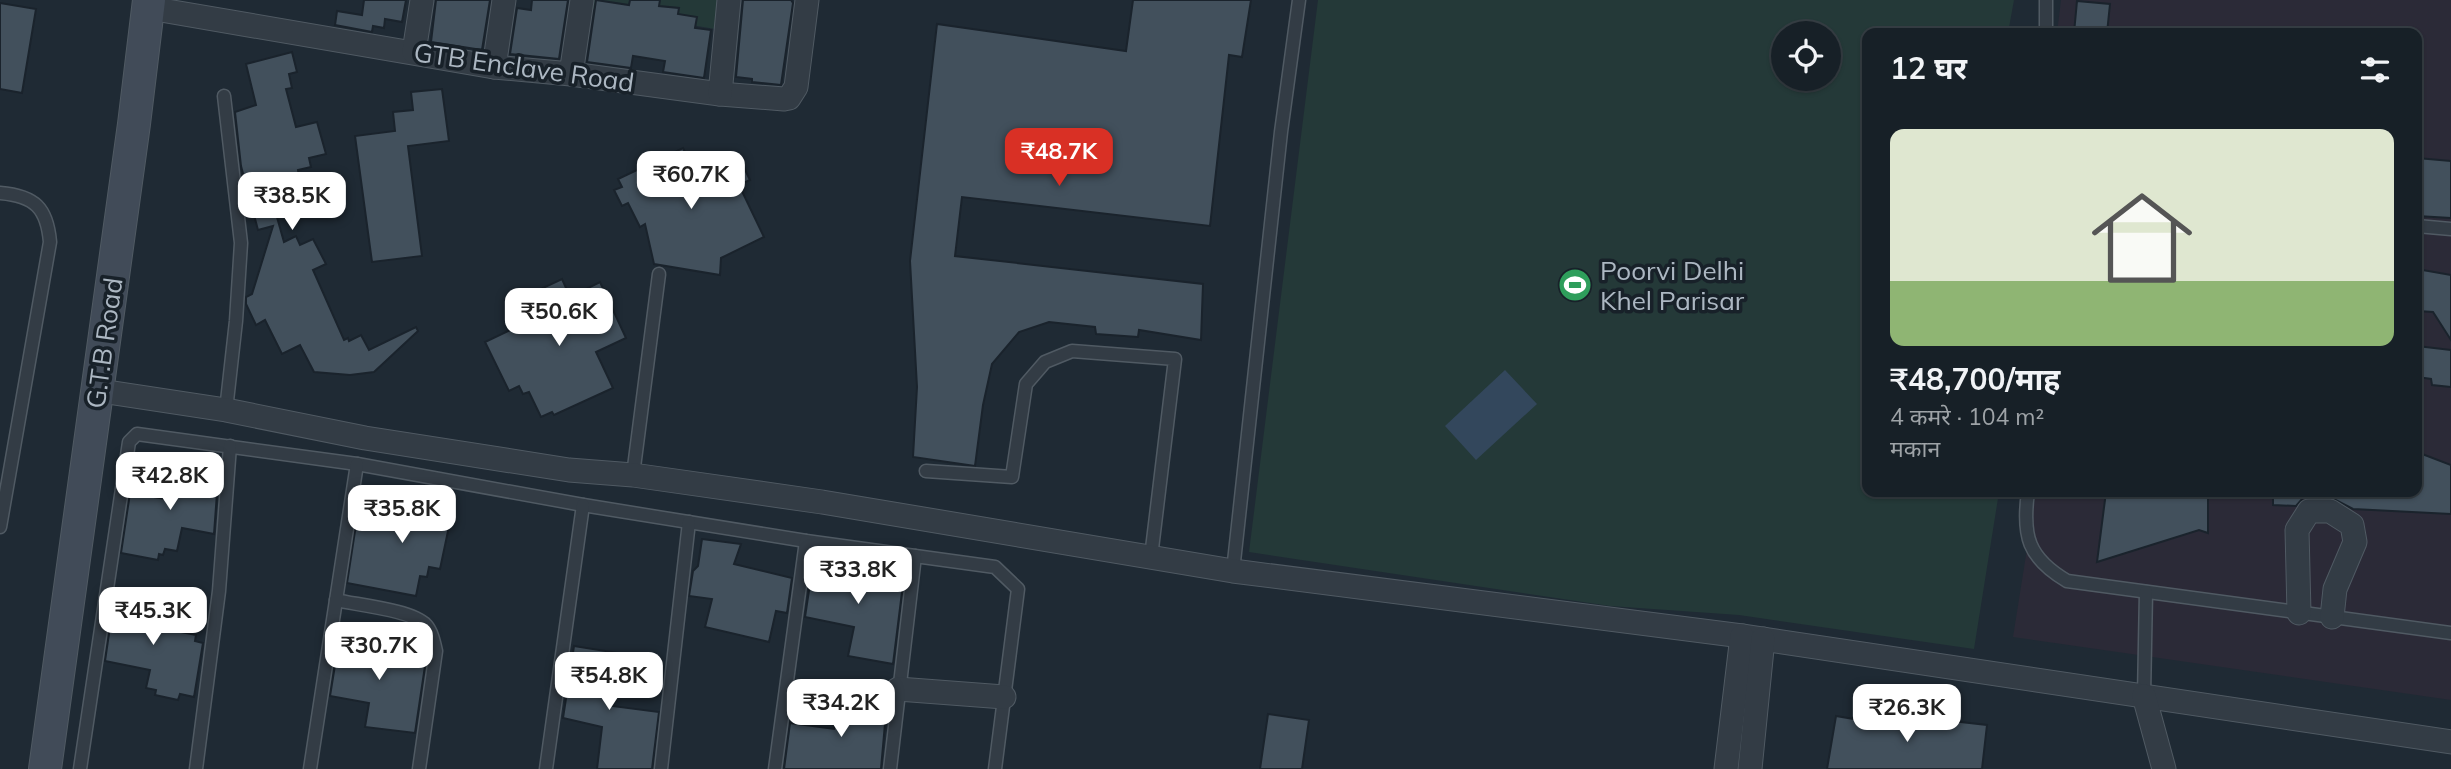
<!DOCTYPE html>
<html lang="hi">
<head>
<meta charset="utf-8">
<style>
	:root { --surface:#172027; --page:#20282f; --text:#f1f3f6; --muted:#9ea3a7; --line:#363e44; --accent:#d93025 }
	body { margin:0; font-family:Mulish,"Noto Sans Devanagari",sans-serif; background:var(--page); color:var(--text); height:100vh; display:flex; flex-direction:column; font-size:26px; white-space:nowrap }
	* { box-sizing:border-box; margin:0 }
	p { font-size:23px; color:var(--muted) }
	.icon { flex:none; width:38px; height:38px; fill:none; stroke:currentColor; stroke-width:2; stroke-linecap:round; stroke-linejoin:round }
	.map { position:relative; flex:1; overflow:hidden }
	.sheet { position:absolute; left:1862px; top:28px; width:560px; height:469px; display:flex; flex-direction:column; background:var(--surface); border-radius:14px; box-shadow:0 2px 5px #0004,0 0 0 2px var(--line) }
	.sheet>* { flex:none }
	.fabs { position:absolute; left:1771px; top:21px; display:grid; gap:14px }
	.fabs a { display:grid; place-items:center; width:70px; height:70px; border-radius:50%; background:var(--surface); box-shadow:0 2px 5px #0004,0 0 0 2px var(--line); font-size:35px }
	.price { position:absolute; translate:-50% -60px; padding:0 16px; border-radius:14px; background:#fff; color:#222; font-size:23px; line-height:46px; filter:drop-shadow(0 2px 4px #0008) }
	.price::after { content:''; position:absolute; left:50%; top:42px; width:21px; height:16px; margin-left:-10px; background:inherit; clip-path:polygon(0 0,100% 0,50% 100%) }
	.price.current { background:var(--accent); color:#fff }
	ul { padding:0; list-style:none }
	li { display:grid; align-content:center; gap:14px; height:371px; padding:0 28px }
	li+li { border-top:2px solid var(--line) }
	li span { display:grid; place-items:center; height:217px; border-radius:14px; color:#555 }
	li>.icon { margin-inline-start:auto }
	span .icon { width:126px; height:126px; fill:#fffc; stroke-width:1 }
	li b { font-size:30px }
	h2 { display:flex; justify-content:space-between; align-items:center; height:84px; padding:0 28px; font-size:30px }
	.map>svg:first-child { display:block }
	.medical { fill:#2b2a37 }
	.green { fill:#243938; fill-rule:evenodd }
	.water { fill:#33475c }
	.building { fill:#42505c; stroke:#1a232c; stroke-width:2 }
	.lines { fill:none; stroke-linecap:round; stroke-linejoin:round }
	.service-casing { stroke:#505a63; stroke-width:15 }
	.minor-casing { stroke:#505a63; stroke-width:25 }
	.secondary-casing { stroke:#505a63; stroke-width:34 }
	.service { stroke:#333c45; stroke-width:12 }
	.minor { stroke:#333c45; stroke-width:23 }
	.secondary { stroke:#414b58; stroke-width:32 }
	.labels { text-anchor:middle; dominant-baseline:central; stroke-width:7; stroke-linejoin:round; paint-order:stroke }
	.street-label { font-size:26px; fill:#acb7c2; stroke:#182129 }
	.poi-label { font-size:26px; fill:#acb7c2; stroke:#182129; text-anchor:start }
</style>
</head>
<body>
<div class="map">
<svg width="2451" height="769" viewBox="0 0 2451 769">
	<rect width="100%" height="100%" fill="#1f2a34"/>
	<path class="medical" d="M2061 0H2451V700L2013 637 2036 492H2417V33H2057Z"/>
	<g class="green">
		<path d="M584 0H732L727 31 583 7Z"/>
		<path d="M1318 0H2014L2008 33H1867V492H1999L1974 649 1739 615 1610 606 1249 552ZM1783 33H1829V79H1783Z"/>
	</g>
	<path class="water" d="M1505 370 1537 404 1476 460 1445 426Z"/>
	<g class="building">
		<path d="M364 0H406L402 22 385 19 384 28 373 26 372 32 335 25 337 11 362 15Z"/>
		<path d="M436 0H490L482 50 431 42Z"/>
		<path d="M532 0H568L559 59 510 54 517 8 531 10Z"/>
		<path d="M596 0 629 5 630 0H660L659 6 679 8 678 14 697 17 695 28 711 30 704 78 663 72 665 61 633 56 631 68 587 62Z"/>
		<path d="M743 0H791L793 3 781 85 752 82V79L736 77Z"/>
		<path d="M1133 0H1251L1242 57 1229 55 1210 226 962 197 955 256 1203 284 1201 340 1139 330 1138 337 1096 334 1095 327 1049 322 1019 332 992 364 983 405 975 466 913 457 917 387 910 261 937 24 1126 51Z"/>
		<path d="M2077 1 2110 4 2107 33H2074Z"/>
		<path d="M0 3 36 9 22 93 0 89Z"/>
		<path d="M292 52 297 72 289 74 292 88 286 89 296 127 317 122 326 154 309 158 311 167 298 170 299 176 279 181 281 189 276 190 279 201 273 203 284 242 296 236 300 245 313 239 326 264 313 270 344 340 348 338 349 341 361 335 369 350 416 327 418 331 374 372 350 375 314 372 300 345 282 354 265 320 256 325 246 304V297L252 294 273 226 258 230 241 166 235 112 256 105 246 64Z"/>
		<path d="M442 89 449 141 408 146 422 256 372 262 355 136 395 131 393 112 413 110 411 92Z"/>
		<path d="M683 148 696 175 738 155 750 180 739 185 764 237 721 258 720 275 654 264 645 224 640 227 628 203 622 206 614 190 622 187 618 179Z"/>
		<path d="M2417 158 2451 161V218L2417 216Z"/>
		<path d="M2417 269 2451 275V340L2433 312 2417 311Z"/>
		<path d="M562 279 570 297 600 282 626 338 596 352 613 388 554 415 552 412 541 417 529 392 523 394 519 386 509 391 485 342 540 316 530 294Z"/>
		<path d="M2417 346 2451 350V387L2432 385 2431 379 2417 377Z"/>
		<path d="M2417 452 2451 465V514L2353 509 2330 497 2303 498 2296 506 2273 505V492H2417Z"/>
		<path d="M172 456 207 459 202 491 217 493 214 534 182 528 177 551 165 549 163 555 159 554 158 560 121 553 130 493 166 499Z"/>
		<path d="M402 491 455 498 440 569 429 567 427 577 420 576 416 596 347 583 357 518 395 528Z"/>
		<path d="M2106 492H2208V533L2199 530 2097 562Z"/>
		<path d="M702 539 741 544 734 564 792 578 787 613 776 611 769 642 705 627 712 599 689 596 693 571 698 566Z"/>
		<path d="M814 557 904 576 893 664 848 656 854 627 805 617Z"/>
		<path d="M138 594 161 599 156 627 196 635 195 641 203 643 194 697 180 694 178 700 155 695 156 690 146 688 150 670 105 661 114 599 127 601 129 595 138 597Z"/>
		<path d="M344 631 399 641 396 660 425 666 415 733 365 727 369 703 330 696 336 659 338 660Z"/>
		<path d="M574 646 618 653 612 706 659 712 652 769H597L602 727 563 718Z"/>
		<path d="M839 699 887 701 881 769H784L790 723 834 729Z"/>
		<path d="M1268 714 1309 720 1302 769H1260Z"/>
		<path d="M1890 714 1987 725 1982 769H1827L1836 716 1889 725Z"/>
	</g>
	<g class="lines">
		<defs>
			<g id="service">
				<path d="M2046 0V33"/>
				<path d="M224 96 241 243 236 321 226 410"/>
				<path d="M0 193C35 196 47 208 50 242L0 527"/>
				<path d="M2417 226 2451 229"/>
				<path d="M926 471 1012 477 1026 384 1045 362 1072 351 1175 359 1151 557"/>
				<path d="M633 475 659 274"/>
				<path d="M2028 492C2022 536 2028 558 2067 581L2451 633"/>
				<path d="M1233 571 1281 132 1299 0"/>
				<path d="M336 600C357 605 412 610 426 625 432 632 434 642 436 651L419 769"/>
				<path d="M2144 696 2146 592"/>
				<path d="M80 769 129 442 137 434 357 464 583 505 806 541 995 567 1018 589 995 769"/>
				<path d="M196 769 219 591 230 446"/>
				<path d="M310 769 357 464"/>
				<path d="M546 769 583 505"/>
				<path d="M661 769 689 522"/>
				<path d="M775 769 806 541"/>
				<path d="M890 769 915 556"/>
			</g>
			<g id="minor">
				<path d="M161 10 494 67 571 74 720 94 784 99 789 98 796 87 807 0"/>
				<path d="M414 52 422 0"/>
				<path d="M494 67 504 0"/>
				<path d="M571 74 582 0"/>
				<path d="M720 94 729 0"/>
				<path d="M114 393 226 410 365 438 569 470 633 475 822 502 1233 571 1742 636 2451 742"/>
				<path d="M2299 613 2297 530 2309 511H2330L2352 525 2355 542 2335 589 2332 617"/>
				<path d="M898 689 1004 697"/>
				<path d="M2144 696 2164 769"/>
				<path d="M1726 769 1742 636"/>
				<path d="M1750 769 1763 639"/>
			</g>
			<path id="secondary" d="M45 769 134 124 149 0"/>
		</defs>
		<use href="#service" class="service-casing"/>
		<use href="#minor" class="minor-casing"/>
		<use href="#secondary" class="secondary-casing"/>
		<use href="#service" class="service"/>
		<use href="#minor" class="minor"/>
		<use href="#secondary" class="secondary"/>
	</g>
	<defs>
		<symbol id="stadium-disc" viewBox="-11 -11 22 22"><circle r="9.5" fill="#2e9e5b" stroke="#182129"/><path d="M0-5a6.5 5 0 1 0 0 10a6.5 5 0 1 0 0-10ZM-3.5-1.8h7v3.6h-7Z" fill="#fff"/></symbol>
	</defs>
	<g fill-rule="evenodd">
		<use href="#stadium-disc" x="1556" y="266" width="38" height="38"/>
	</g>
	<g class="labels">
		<g class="street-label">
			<text transform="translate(524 67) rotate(8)">GTB Enclave Road</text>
			<text transform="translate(104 343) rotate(-82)">G.T.B Road</text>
		</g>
		<g class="poi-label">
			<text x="1600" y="270">Poorvi Delhi<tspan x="1600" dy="30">Khel Parisar</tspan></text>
		</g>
	</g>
</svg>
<div class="fabs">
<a><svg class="icon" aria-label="locate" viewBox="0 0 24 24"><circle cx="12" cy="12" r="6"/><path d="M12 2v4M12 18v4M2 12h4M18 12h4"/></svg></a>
</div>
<b class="price current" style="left:1059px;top:188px">₹48.7K</b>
<b class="price" style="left:691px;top:211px">₹60.7K</b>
<b class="price" style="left:292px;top:232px">₹38.5K</b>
<b class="price" style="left:559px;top:348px">₹50.6K</b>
<b class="price" style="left:170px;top:512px">₹42.8K</b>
<b class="price" style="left:402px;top:545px">₹35.8K</b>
<b class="price" style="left:858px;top:606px">₹33.8K</b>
<b class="price" style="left:153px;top:647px">₹45.3K</b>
<b class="price" style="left:379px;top:682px">₹30.7K</b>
<b class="price" style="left:609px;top:712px">₹54.8K</b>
<b class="price" style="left:841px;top:739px">₹34.2K</b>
<b class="price" style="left:1907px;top:744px">₹26.3K</b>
<section class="sheet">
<h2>12 घर<svg class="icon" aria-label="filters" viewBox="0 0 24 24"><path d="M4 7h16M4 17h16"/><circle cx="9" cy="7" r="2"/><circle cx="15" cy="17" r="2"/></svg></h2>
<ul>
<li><span style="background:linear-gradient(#dfe7d0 70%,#8fb573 0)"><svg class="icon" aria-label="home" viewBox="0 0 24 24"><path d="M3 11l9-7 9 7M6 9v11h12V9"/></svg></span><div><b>₹48,700/माह</b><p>4 कमरे · 104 m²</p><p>मकान</p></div></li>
</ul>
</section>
</div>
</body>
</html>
